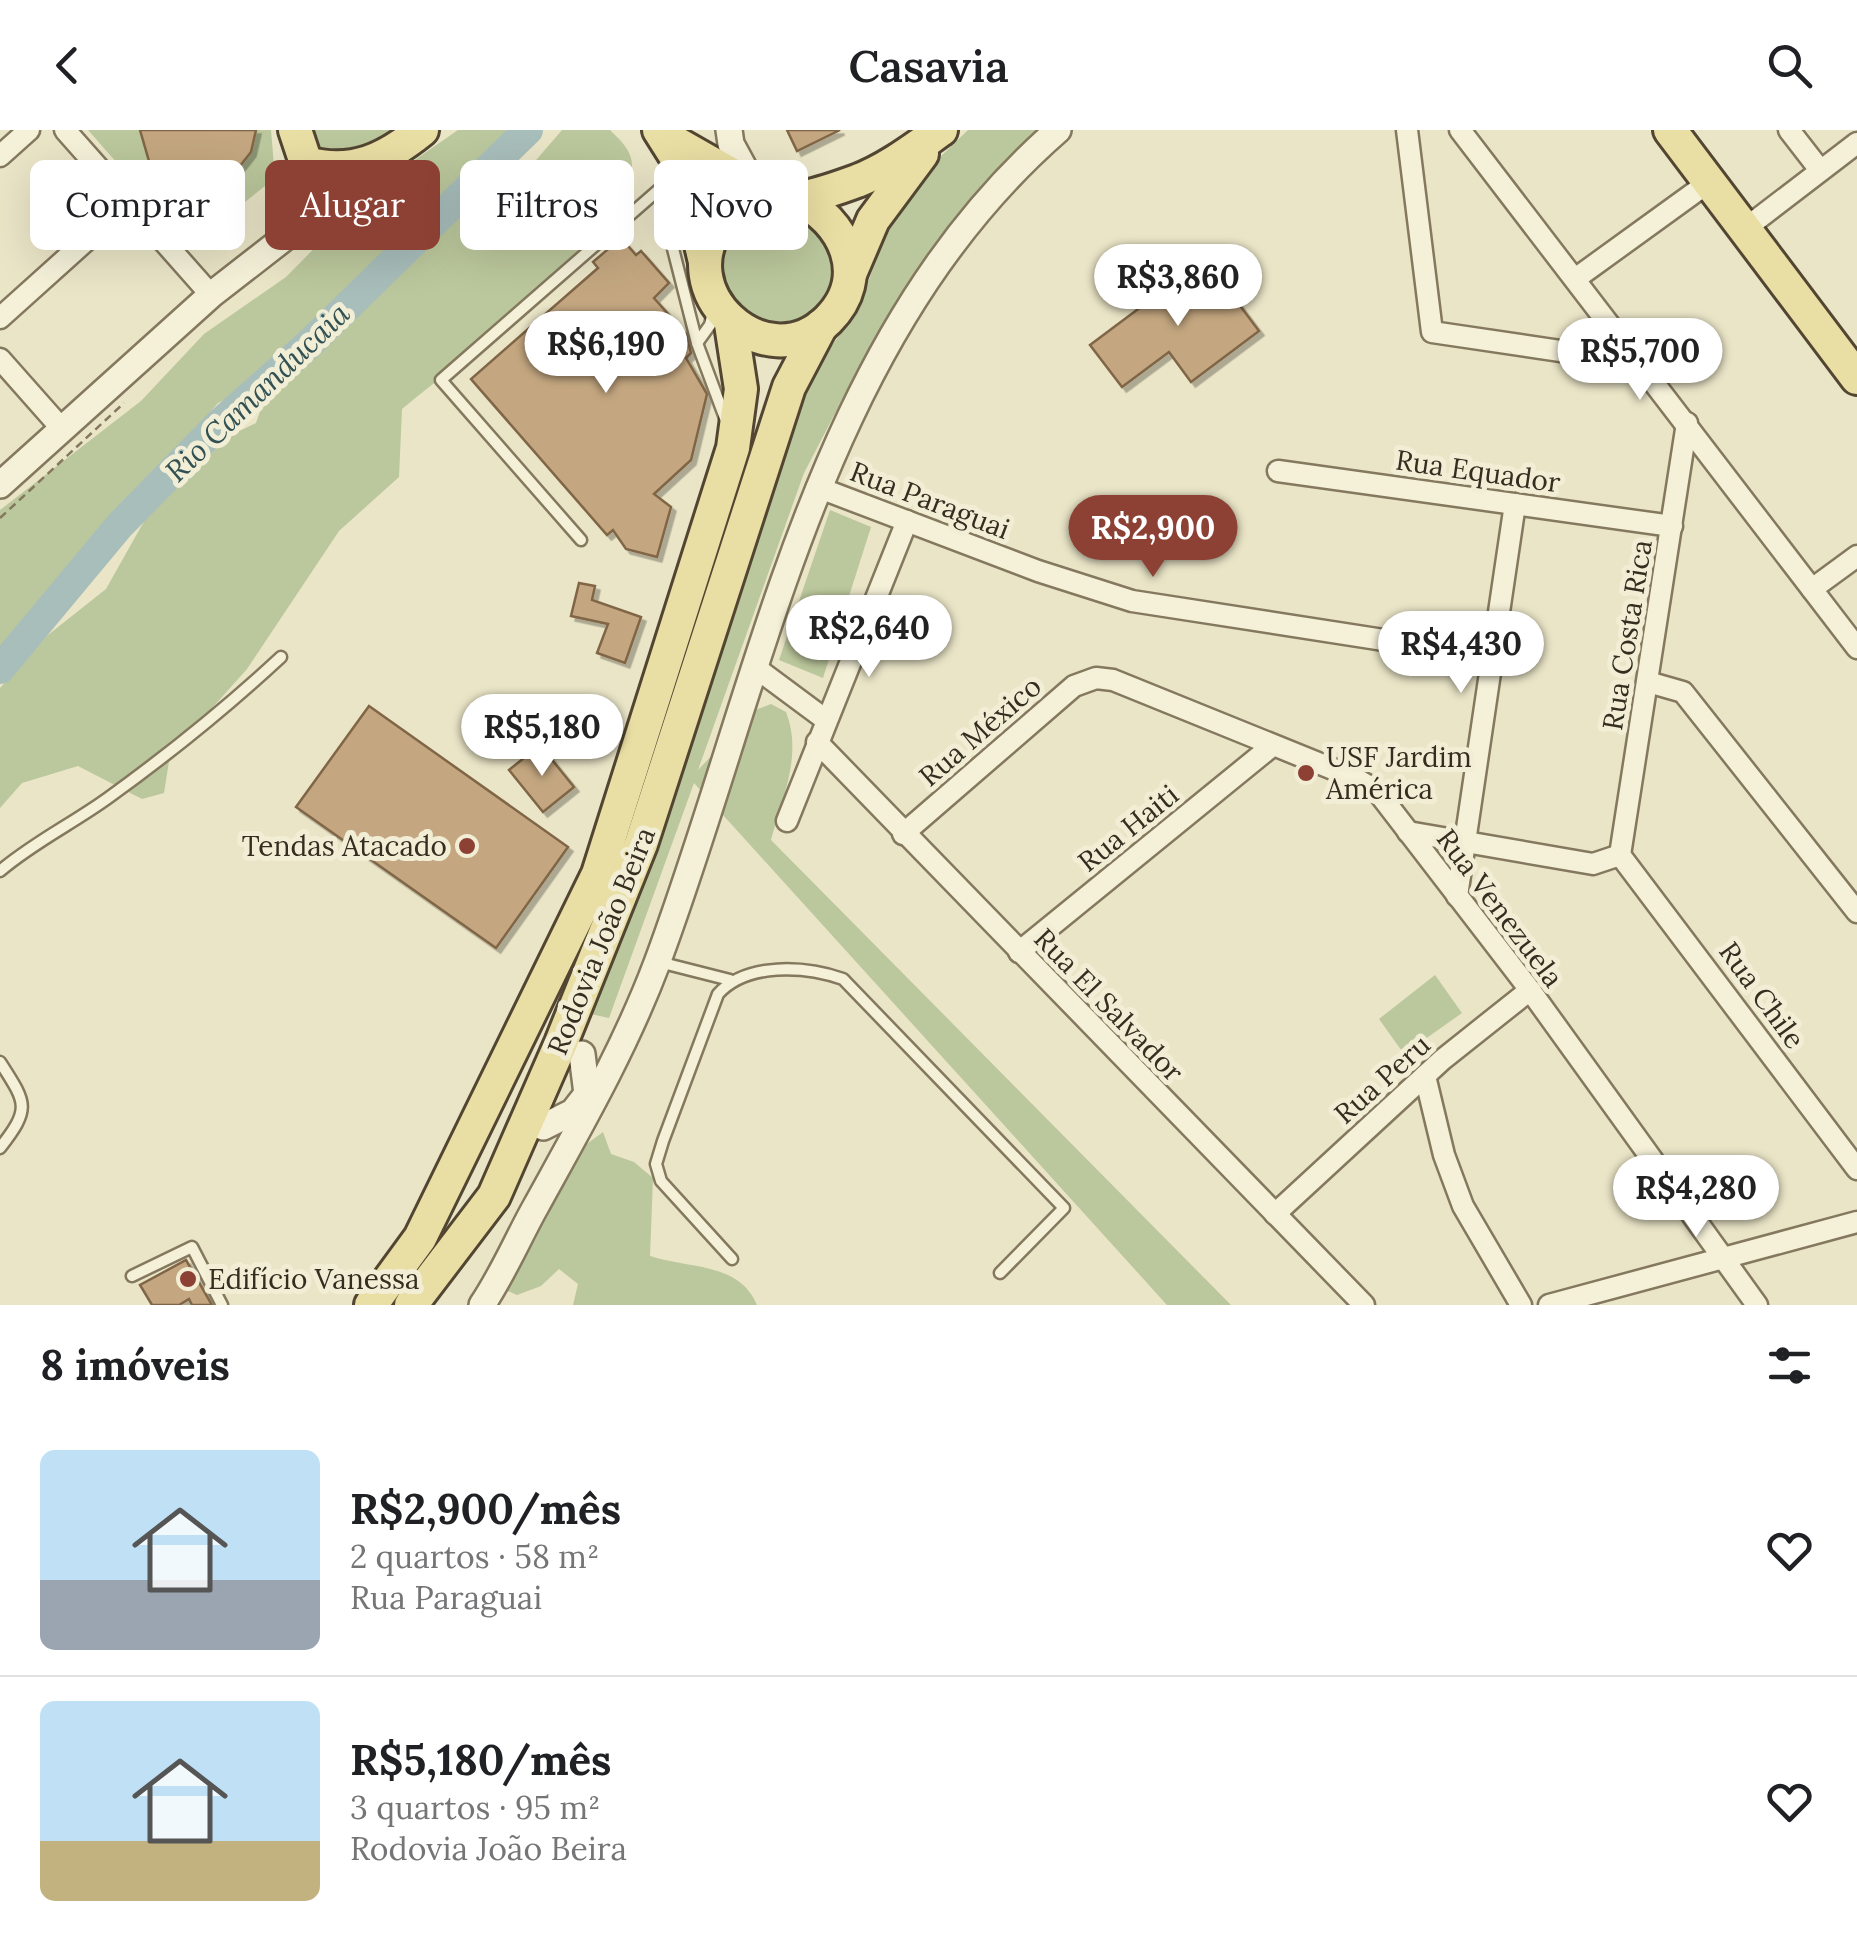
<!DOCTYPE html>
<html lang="pt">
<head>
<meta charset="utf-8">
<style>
	:root { --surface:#fff; --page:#f2f2f2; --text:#202124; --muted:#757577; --line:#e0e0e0; --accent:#8d4134 }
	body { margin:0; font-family:Lora,serif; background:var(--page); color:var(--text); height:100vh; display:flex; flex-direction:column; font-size:38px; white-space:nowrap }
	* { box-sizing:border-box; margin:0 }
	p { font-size:32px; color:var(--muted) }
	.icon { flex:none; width:55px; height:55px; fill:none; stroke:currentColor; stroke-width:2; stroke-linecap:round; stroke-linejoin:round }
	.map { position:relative; height:1175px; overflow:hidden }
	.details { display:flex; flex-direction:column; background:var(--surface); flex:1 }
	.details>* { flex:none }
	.hud { position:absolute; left:30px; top:30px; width:1000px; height:90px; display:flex; gap:20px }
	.price { position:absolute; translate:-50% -85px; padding:0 22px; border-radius:35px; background:#fff; color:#222; font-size:32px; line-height:65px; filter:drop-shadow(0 2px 5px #0008) }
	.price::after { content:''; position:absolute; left:50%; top:60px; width:30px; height:22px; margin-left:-15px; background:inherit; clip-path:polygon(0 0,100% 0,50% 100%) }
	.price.active { background:var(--accent); color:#fff }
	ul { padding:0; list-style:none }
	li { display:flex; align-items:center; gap:30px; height:250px; padding:0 40px }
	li+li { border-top:2px solid var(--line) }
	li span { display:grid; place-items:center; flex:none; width:280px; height:200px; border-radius:15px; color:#555 }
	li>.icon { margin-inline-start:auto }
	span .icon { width:120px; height:120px; fill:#fffc; stroke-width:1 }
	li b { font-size:42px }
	h2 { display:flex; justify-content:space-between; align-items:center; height:120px; padding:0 40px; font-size:42px }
	.pill { padding:0 35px; border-radius:15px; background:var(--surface); box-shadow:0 10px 40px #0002; font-size:35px; line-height:90px }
	.pill.active { background:var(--accent); color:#fff }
	header { display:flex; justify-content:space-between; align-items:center; height:130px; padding:0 40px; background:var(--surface); font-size:45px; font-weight:600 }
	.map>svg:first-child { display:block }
	.green { fill:#bbc79c }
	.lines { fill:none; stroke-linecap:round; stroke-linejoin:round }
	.river { stroke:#a8bebb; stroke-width:30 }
	.building { fill:#c4a780; stroke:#806646; stroke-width:2.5; filter:url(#shadow) }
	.service-casing { stroke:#84785e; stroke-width:15 }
	.minor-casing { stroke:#84785e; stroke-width:25 }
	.tertiary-casing { stroke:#84785e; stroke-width:30 }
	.primary-casing { stroke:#524632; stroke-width:38 }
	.path { stroke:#84785e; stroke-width:2.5; stroke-dasharray:8 5; stroke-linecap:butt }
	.service { stroke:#f5f1d9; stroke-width:10 }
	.minor { stroke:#f5f1d9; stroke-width:20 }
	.tertiary { stroke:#f5f1d9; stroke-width:25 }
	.primary { stroke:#e9dea3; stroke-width:32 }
	.poi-dot { fill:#8d4134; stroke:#f2eed6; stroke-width:4 }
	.labels { text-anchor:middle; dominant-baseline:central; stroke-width:10; stroke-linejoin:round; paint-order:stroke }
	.street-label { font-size:28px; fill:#352e20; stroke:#f2eed6 }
	.poi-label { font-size:28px; fill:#352e20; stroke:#f2eed6; text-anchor:start }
	.water-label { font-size:30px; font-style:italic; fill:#315154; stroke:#f2eed6 }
</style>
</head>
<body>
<header><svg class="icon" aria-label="back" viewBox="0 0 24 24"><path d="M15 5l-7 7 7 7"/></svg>Casavia<svg class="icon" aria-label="search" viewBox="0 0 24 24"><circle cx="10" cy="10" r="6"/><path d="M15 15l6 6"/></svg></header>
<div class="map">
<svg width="1857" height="1175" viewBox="0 0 1857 1175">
	<defs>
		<filter id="shadow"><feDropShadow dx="4.5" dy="4.5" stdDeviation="0" flood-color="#0004"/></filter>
	</defs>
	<rect width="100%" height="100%" fill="#eae5c7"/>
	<g class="green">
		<path d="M88 0H271L275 48 190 116Z"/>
		<path d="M304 0H405L387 14 314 27Z"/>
		<path d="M458 0H515L461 57 454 79 478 86 500 72 562 0H610C621 11 633 21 632 38 628 113 460 230 402 279L399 347 339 401 247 539 170 625 164 663 142 669 78 636 22 653 0 678V558L48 505 106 459 156 370 233 304 256 293 264 270 241 262 218 273 50 464 22 508 0 529V380L141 271 204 204 286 147 373 59Z"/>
		<path d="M968 0H1041L997 40 908 156 856 243 804 343 698 640 755 580 771 574 786 582C803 625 782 668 771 710L1231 1175H1167L694 653 609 888 586 883 800 259 858 180 886 103 911 55Z"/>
		<circle cx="778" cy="138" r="59"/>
		<path d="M830 380 871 397 823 548 779 530Z"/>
		<path d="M1435 845 1462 883 1404 924 1379 889Z"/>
		<path d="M603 1002 611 1024 634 1032 653 1048 650 1126C689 1139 739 1132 757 1175H573L578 1154 559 1139 541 1156 517 1165 494 1155 568 1028Z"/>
	</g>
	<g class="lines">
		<path class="river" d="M0 539 120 395 220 293 309 214 528 0"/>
	</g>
	<g class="building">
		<path d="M140 0H256L251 22 236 41 215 53 190 55 167 48 149 31Z"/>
		<path d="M787 0H840L797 21Z"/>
		<path d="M621 108 636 125 641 121 669 153 654 168 686 204 691 223 686 228 707 264 691 330 654 364 671 377 657 427 626 419 613 400 607 405 471 249 598 138 593 132Z"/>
		<path d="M1205 129 1259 201 1191 252 1169 222 1122 257 1090 215Z"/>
		<path d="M579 453 595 456 592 470 641 487 625 533 597 523 608 494 571 486Z"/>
		<path d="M369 576 568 717 496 818 296 677Z"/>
		<path d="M540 615 574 657 543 682 509 640Z"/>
		<path d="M186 1130 212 1175H192L189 1169 179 1175H152L140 1155Z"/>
	</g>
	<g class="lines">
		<defs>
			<g id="service">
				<path d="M689 86 668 99 697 213 725 288"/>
				<path d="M697 213 710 195 714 178"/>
				<path d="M581 410 441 250 679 42"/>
				<path d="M0 741C34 712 72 694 108 668 169 624 226 578 281 527"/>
				<path d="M659 832 730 850"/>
				<path d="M0 932C27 974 31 978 0 1018"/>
				<path d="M732 1129 661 1051 656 1034 663 1011 718 864C747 832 805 836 843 849L1064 1078 1000 1143"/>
				<path d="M132 1146 192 1117 222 1175"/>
			</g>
			<g id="minor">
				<path d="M65 0 211 165"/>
				<path d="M1407 0 1432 202 1641 233"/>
				<path d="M1460 0 1857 518"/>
				<path d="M1789 0 1820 40"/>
				<path d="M0 26 29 0"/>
				<path d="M1746 98 1857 13"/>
				<path d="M1575 149 1709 52"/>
				<path d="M0 188 129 72"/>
				<path d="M0 229 62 299"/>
				<path d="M1278 341 1672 396"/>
				<path d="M817 357 1038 441 1132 471 1493 527"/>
				<path d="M1812 459 1857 426"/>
				<path d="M756 538 826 590"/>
				<path d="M1648 552 1683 562 1857 782"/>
				<path d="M817 612 1364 1175"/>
				<path d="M787 691 907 391"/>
				<path d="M1408 702 1593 734 1620 725"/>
				<path d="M903 704 1074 556 1096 548 1113 550 1355 648 1377 661 1530 860 1757 1175"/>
				<path d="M1620 725 1687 293"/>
				<path d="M1620 725 1857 1039"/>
				<path d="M1457 766 1515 374"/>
				<path d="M1019 822 1272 616"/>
				<path d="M1425 946 1444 1025 1463 1076 1521 1175"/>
				<path d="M1275 1084 1442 930 1530 860"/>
				<path d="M1549 1175 1857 1092"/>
			</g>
			<g id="tertiary">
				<path d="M729 0 731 14 755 58"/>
				<path d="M294 100 305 61 306 33"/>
				<path d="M0 355 211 165 382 32"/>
				<path d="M543 997 573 982 587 964 582 924"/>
				<path d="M482 1175C503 1144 518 1108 536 1076 580 996 625 918 657 833 764 547 816 211 1058 0"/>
			</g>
			<g id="primary">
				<path d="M295 0 306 33C353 46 386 29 422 0"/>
				<path d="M659 0 683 38 705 132"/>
				<path d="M1670 0 1857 248"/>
				<path d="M669 9 755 58 781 65"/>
				<path d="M797 68C845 91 871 147 828 190 765 252 665 159 722 91 744 65 769 70 798 68 817 66 840 57 857 51 888 39 914 19 941 0"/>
				<path d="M850 144 873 90 922 24"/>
				<path d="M371 1175 420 1108 598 744 733 318 741 259 731 194"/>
				<path d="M411 1175 494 1066 561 913 641 714 789 257 821 196"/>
			</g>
		</defs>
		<use href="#service" class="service-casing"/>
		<use href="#minor" class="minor-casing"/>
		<use href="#tertiary" class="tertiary-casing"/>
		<use href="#primary" class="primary-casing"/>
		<path class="path" d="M0 388 124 273"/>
		<use href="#service" class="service"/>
		<use href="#minor" class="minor"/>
		<use href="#tertiary" class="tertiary"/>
		<use href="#primary" class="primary"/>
	</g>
	<g class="poi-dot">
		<circle cx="1306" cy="643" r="10"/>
		<circle cx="467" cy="716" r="10"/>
		<circle cx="188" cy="1149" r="10"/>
	</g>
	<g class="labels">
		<g class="street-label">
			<text transform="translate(1478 341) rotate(8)">Rua Equador</text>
			<text transform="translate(930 370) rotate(21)">Rua Paraguai</text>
			<text transform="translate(1627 505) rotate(-81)">Rua Costa Rica</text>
			<text transform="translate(980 601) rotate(-41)">Rua México</text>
			<text transform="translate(1128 698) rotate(-39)">Rua Haiti</text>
			<text transform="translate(1500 778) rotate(53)">Rua Venezuela</text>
			<text transform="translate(601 811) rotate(-68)">Rodovia João Beira</text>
			<text transform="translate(1762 865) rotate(54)">Rua Chile</text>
			<text transform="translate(1109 875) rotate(46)">Rua El Salvador</text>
			<text transform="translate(1382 949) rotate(-42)">Rua Peru</text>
		</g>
		<g class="poi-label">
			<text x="1326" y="627">USF Jardim<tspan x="1326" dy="32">América</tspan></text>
			<text x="447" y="716" text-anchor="end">Tendas Atacado</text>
			<text x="208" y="1149">Edifício Vanessa</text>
		</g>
		<g class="water-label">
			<text transform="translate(257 262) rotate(-44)">Rio Camanducaia</text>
		</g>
	</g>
</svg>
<b class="price" style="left:1178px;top:199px">R$3,860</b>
<b class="price" style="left:606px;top:266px">R$6,190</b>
<b class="price" style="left:1640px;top:273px">R$5,700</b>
<b class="price active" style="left:1153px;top:450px">R$2,900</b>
<b class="price" style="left:869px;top:550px">R$2,640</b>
<b class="price" style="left:1461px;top:566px">R$4,430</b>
<b class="price" style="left:542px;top:649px">R$5,180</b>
<b class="price" style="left:1696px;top:1110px">R$4,280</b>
<div class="hud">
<a class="pill">Comprar</a>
<a class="pill active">Alugar</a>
<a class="pill">Filtros</a>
<a class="pill">Novo</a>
</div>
</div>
<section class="details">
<h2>8 imóveis<svg class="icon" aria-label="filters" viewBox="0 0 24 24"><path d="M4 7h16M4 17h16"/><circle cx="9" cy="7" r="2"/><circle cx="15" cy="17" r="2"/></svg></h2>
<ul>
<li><span style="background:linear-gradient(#bfe0f5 65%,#9aa5b1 0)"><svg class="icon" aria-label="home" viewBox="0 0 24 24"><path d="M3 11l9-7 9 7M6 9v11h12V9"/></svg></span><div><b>R$2,900/mês</b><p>2 quartos · 58 m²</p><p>Rua Paraguai</p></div><svg class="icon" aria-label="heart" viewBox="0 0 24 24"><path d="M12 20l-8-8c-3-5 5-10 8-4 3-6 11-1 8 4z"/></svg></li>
<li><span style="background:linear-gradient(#bfe0f5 70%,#c2b280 0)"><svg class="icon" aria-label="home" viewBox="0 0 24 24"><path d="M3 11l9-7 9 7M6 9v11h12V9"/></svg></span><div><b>R$5,180/mês</b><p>3 quartos · 95 m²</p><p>Rodovia João Beira</p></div><svg class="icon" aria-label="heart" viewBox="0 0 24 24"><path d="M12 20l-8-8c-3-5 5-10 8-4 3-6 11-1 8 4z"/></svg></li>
</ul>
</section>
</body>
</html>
